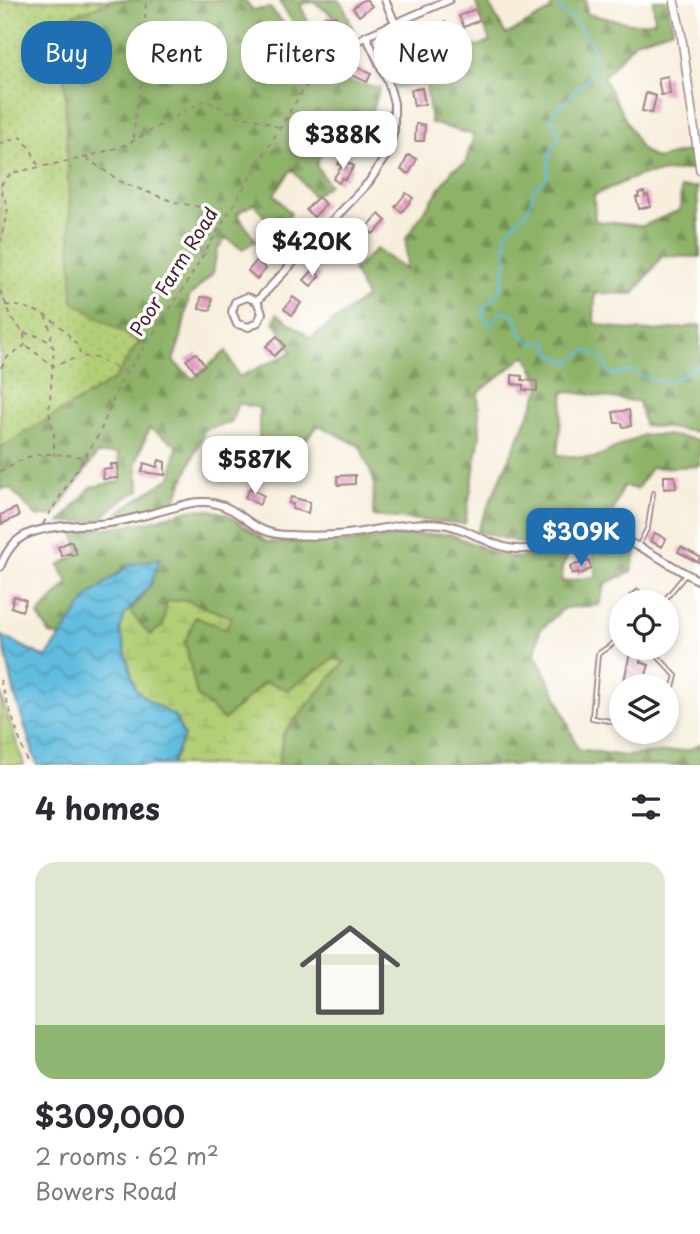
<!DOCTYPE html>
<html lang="en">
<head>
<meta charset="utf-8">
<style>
	:root { --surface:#fff; --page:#f2f2f3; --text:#2b2b33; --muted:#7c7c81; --accent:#1f6fb2 }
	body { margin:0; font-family:"Playpen Sans",sans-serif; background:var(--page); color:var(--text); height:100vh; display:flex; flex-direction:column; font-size:26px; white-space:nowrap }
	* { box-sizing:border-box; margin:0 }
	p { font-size:23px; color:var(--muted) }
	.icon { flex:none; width:38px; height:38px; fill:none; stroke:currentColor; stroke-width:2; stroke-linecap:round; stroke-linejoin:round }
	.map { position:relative; height:765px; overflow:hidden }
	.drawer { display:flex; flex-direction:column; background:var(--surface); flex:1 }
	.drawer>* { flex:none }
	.banner { position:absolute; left:21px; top:21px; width:658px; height:63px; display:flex; gap:14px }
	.controls { position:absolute; left:609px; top:590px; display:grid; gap:14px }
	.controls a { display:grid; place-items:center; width:70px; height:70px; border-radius:50%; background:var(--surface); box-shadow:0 4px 10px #0003; font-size:35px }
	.price { position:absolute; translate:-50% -60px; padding:0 16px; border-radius:14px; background:#fff; color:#222; font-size:23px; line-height:46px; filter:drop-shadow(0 2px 4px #0008) }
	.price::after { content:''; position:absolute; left:50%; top:42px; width:21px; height:16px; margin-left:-10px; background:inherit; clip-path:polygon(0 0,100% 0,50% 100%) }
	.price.selected { background:var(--accent); color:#fff }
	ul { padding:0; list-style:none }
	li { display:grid; align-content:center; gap:14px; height:371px; padding:0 35px }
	li span { display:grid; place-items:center; height:217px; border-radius:21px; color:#555 }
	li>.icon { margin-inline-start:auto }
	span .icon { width:126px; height:126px; fill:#fffc; stroke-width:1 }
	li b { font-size:30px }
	h2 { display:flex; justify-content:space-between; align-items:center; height:84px; padding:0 35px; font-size:30px }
	.pill { padding:0 24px; border-radius:28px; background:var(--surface); box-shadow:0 4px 10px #0003; font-size:24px; line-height:63px }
	.pill.selected { background:var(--accent); color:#fff }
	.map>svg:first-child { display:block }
	.forest { fill:url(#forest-firs); stroke:#6c6849; stroke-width:2 }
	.wetland { fill:url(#wetland-marsh); stroke:#7e7750; stroke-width:2 }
	.park { fill:url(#park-dots); stroke:#7e7750; stroke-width:2 }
	.water { fill:url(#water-waves); stroke:#566e85; stroke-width:2 }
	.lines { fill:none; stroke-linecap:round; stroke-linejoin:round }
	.stream { stroke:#61bddf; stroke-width:2 }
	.building { fill:url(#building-back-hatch) }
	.service-casing { stroke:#a08684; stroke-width:6 }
	.minor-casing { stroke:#a08684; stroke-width:10 }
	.tertiary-casing { stroke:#a08684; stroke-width:10 }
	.path { stroke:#a08684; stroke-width:2; stroke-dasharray:5 5; stroke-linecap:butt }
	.service { stroke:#fff; stroke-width:2.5 }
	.minor { stroke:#fff; stroke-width:6 }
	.tertiary { stroke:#fff; stroke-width:7 }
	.labels { text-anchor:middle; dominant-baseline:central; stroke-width:7; stroke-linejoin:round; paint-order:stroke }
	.street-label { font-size:19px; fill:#4a1f2b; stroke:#fff }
</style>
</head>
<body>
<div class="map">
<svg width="700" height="765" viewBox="0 0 700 765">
	<defs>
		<pattern id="forest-firs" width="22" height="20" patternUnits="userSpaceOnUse" patternTransform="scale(1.75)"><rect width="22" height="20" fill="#8db267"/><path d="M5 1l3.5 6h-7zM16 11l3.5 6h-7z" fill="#759055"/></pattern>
		<pattern id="wetland-marsh" width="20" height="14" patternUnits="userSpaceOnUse" patternTransform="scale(1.75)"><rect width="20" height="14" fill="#b2cf76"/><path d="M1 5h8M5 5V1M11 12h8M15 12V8" fill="none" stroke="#9bb166"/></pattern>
		<pattern id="park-dots" width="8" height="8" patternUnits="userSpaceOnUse" patternTransform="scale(1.75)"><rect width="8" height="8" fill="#b2cf76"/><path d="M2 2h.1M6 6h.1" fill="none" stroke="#9bb166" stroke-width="1.8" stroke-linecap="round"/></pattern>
		<pattern id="water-waves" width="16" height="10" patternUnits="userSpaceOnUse" patternTransform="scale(1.75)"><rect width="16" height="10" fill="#61bddf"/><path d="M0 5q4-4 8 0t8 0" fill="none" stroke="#5299b5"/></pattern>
		<pattern id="building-back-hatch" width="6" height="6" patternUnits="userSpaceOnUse" patternTransform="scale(1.75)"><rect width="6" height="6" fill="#eca4ca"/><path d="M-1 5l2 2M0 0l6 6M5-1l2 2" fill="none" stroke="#c185a4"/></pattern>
	</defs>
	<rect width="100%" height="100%" fill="#fff"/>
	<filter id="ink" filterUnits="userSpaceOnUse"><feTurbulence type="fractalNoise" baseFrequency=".0143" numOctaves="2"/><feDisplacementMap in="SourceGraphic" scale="14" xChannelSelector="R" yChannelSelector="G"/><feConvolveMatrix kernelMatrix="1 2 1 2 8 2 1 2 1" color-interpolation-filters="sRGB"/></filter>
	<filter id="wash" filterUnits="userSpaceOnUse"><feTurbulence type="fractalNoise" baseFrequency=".00686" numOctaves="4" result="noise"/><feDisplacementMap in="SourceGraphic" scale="28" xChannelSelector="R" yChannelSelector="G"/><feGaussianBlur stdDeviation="1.57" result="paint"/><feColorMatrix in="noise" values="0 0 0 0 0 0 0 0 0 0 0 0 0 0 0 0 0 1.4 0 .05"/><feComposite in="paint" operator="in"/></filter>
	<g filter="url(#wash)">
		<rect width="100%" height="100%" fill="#f7eedc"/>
		<g class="forest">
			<path d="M50 0H244L253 10 270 8 295 36 325 49 348 53 345 81 380 88 372 111 339 115 316 165 329 185 313 196 292 169 274 194 291 214 275 232 254 203 237 214 256 241 242 249 226 238 217 250 213 273 189 297 181 337 173 361 193 379 226 351 239 377 292 352 274 321 277 314 311 338 366 297 353 271 376 249 406 270V238L453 169 465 164 474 135 431 123 426 85 396 87 387 67 435 58 490 42 475 0H487L506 35 550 11 553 0H586L587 14 635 24 655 21 653 0H667L673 29 636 41 603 77 641 149 656 159 692 150 693 169 640 175 594 195 595 221 643 226 680 210 681 188 697 187 700 257 662 256 634 294 595 293 594 323C632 334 661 332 700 325V432L644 425 639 402 564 391 557 455 594 458 643 435H665L700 440V466L651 468 637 489 623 486 606 529 594 530 532 546 477 531 542 385 526 355 478 393 480 435 465 524 373 516 374 481 360 446 319 425 294 452 259 443V408L238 403 231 423 205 429 174 503 117 517 118 512 171 477 177 445 149 428 136 464 140 490 118 503 101 520 60 523 91 487 121 481 118 453 97 454 54 515 37 517 10 488 0 489V35Z"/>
			<path d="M278 0H338L344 6 353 30 314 2 300 4 311 29 342 40 339 46 297 28Z"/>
			<path d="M193 509 210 510 227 514 267 542H346L406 535 450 534 492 552 516 558 574 544 562 568V582L597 576 591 547 602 539 636 552 631 572 606 583 599 605 564 608 540 630 535 654 559 701 578 749 625 756 689 750 700 744V765H278L283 734 334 659 288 690 265 682 224 720 197 696 185 642 195 617 186 600 163 626 150 635 129 612 151 584 88 597 61 637 50 634 38 615 68 583 59 565 79 554 74 532 148 522Z"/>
		</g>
		<g class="wetland">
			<path d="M160 558 151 584 130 612 150 635 163 626 167 602 186 600 231 617 226 629 195 617 185 642 197 696 224 720 265 682 288 690 334 659 345 661 283 734 278 765H37L15 695 2 636 46 658 88 597 129 565Z"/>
			<path d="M0 693 24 765H0Z"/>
		</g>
		<path class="park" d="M0 0H114L62 19 73 302 139 342 113 380 0 448Z"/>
		<path class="water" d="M160 558 151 584 125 614 120 630 135 688 145 698 175 717 184 736 171 765H37L15 695 2 636 46 658 88 597 129 565Z"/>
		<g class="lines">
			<path class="stream" d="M561 0 560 9 578 24 594 50 589 77 550 117 560 134 550 153 547 179 535 187 528 210 506 232V261L501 289 482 312 490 326 502 310 516 316 520 332 533 344 548 341 551 354 569 363 587 350 603 359 610 375 633 371C662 389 674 383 700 363"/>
		</g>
		<g id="blocks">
			<g class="building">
				<path d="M363 0H367L372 6 359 16 353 8Z"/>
				<path d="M475 9 480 20 464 27 459 16Z"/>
				<rect x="325" y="16" width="11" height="17"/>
				<path d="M445 22 449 31 433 38 429 29Z"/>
				<path d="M415 35 419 45 401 53 397 43Z"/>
				<path d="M356 66 371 74 367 82 352 75Z"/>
				<path d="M668 76 670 94 661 95 658 78Z"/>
				<path d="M422 88 425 104 414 106 411 90Z"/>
				<path d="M646 93 656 96 652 113 642 111Z"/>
				<path d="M364 116 375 117 374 134 363 132Z"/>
				<path d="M416 124 425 125 424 141H415Z"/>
				<path d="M408 155 417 159 409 174 401 170Z"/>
				<path d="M341 159 354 166 345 180 342 178 339 183 333 179 342 166 338 164Z"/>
				<path d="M644 192 645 196 648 195 651 206 639 209 636 197H639L638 193Z"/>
				<path d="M406 193 413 198 402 212 395 207Z"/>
				<path d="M318 197 326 204 314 217 306 210Z"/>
				<path d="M379 214 386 221 373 234 366 228Z"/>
				<path d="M287 230 296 238 287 248 278 240Z"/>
				<path d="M347 234 354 240 342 253 335 247Z"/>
				<path d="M257 260 266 269 257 279 248 271Z"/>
				<path d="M313 270 320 276 311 286 304 280Z"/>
				<path d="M201 297 212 298 211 310 199 309Z"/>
				<path d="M293 297 301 303 292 315 284 309Z"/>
				<path d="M277 336 285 346 274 356 266 346Z"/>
				<path d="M196 353 205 365 196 372 186 360Z"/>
				<path d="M512 375 522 376V380L537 381V391L523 390V385L512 384Z"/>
				<path d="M629 410 631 426 623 427 622 423H615L613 412Z"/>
				<path d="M222 444 231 445 232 459H216L217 447 222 448Z"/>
				<path d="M159 460 165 462V475L142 472 144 463 157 467Z"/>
				<path d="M111 464H118V478L103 479V469H112Z"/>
				<path d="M355 475V484L338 485 337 476Z"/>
				<path d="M664 476H675L676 488 664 489Z"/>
				<path d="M250 488 264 496 259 505 245 497Z"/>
				<path d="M291 497 310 502 308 513 292 509 293 504 289 503Z"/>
				<path d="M16 508 19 516 2 524 0 515Z"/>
				<path d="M655 533 666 539 662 547 650 541Z"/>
				<path d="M71 541 77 554 72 556 70 553 62 556 58 547Z"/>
				<path d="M681 547 700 557 698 562 678 552Z"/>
				<path d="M589 561 591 569 578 575V572L572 574 570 566Z"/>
				<path d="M638 589 643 594 648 602H635L630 595Z"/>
				<path d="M14 596 26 600 22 611 11 607Z"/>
				<path d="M630 652 641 656 640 662 649 665 645 678 653 681 652 686H623Z"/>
			</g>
		</g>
	</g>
	<g filter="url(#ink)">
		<use href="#blocks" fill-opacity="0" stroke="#a08684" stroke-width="2"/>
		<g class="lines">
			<defs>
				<g id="service">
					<path d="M639 545 648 527 653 493"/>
					<path d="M663 602 686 574"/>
					<path d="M621 638 598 654 592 718 621 723"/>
					<path d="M650 648 676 676 667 707"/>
				</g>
				<g id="minor">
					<path d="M385 0 395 23"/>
					<path d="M343 50 366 36 449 0"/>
					<path d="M257 301 262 313 258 322 249 327 237 324 232 312 235 302 247 297 257 301 369 182 387 154 394 130V103L388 81 366 36"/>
					<path d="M0 567C6 552 14 539 30 533 55 524 84 526 109 523 132 520 155 512 176 507 188 503 200 500 213 503 244 509 251 535 288 535 308 536 328 536 347 534 378 531 410 520 442 524 468 527 489 547 516 549 550 551 581 530 615 538 643 544 674 569 700 581"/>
				</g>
				<path id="tertiary" d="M674 0 681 32 700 170"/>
			</defs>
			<use href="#service" class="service-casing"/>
			<use href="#minor" class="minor-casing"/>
			<use href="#tertiary" class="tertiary-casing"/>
			<g class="path">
				<path d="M134 138 135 117 142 81 146 0"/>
				<path d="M0 144 21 137 31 149 38 166"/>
				<path d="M86 158 121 182 174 202 199 207 223 219"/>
				<path d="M0 243 8 208 0 186 11 173 83 158 126 145 205 100 238 116 263 121 278 127"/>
				<path d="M0 291 13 320 24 333 25 345 6 358 0 370"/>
				<path d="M5 305C32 306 53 316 70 337 76 344 80 347 80 356L96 358 127 372"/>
				<path d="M45 315 52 334 50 339"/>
				<path d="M24 333C36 335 46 337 54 348L49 413 54 434V456"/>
				<path d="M27 346 53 366 79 357"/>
				<path d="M0 471C10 468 17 462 26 458 42 451 66 455 84 457"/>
				<path d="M43 524 99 434 121 381 178 297 298 98 319 67 337 53"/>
				<path d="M0 680 28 765"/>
			</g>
			<use href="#service" class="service"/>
			<use href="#minor" class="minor"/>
			<use href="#tertiary" class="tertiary"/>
		</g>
	</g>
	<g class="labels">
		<g class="street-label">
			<text transform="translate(173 271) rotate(-58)">Poor Farm Road</text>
		</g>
	</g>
</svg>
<div class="controls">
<a><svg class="icon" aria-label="locate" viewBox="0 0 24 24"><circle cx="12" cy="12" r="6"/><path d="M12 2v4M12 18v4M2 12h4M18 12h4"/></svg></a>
<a><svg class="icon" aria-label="layers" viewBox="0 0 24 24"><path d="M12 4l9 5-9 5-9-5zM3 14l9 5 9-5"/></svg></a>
</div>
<b class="price" style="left:343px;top:171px">$388K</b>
<b class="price" style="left:312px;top:278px">$420K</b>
<b class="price" style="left:255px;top:496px">$587K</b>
<b class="price selected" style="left:581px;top:568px">$309K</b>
<div class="banner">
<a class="pill selected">Buy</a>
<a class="pill">Rent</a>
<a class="pill">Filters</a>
<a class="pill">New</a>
</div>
</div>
<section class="drawer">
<h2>4 homes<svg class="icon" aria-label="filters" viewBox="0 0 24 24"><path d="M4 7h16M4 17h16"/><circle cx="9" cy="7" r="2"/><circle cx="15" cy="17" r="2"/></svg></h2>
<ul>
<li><span style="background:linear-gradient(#dfe7d0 75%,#8fb573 0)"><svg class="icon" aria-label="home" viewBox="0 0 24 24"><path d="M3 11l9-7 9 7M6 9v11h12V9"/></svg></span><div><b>$309,000</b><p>2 rooms · 62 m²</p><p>Bowers Road</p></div></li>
</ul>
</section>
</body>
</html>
